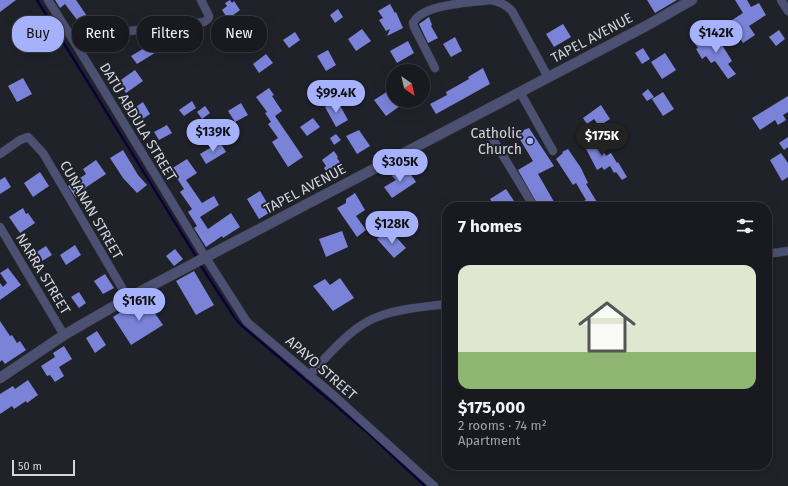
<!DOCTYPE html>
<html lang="en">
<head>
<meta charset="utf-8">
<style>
	:root { --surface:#181a20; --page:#25272d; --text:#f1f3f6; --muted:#9fa1a5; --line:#36383e; --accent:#a6b1fc }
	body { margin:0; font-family:"Fira Sans",sans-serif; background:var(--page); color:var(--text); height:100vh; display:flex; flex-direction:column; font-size:15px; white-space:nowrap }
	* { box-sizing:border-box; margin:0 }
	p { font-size:13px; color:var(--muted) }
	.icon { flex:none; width:22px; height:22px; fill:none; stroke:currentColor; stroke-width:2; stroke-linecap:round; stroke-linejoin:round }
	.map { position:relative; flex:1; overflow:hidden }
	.sheet { position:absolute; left:442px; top:202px; width:330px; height:268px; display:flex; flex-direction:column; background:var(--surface); border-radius:16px; box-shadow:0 4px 16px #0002,0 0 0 1px var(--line) }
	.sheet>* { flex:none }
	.banner { position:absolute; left:12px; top:16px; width:370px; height:36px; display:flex; gap:8px }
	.needle { width:26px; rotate:146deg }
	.tools { position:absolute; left:386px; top:64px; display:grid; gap:8px }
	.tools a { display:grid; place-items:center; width:44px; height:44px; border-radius:50%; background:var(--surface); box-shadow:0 4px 16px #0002,0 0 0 1px var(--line); font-size:20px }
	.scale { position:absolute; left:12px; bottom:10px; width:63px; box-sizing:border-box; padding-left:4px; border:2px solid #d4d5db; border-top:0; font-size:11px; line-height:14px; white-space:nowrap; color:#d4d5db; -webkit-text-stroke:3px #20222a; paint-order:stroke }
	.price { position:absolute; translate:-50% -34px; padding:0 9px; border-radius:14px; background:var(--accent); color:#111; font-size:13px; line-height:26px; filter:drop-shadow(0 1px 2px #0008) }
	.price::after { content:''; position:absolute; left:50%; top:24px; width:12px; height:9px; margin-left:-6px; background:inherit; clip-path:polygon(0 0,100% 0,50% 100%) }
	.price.on { background:#222; color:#fff }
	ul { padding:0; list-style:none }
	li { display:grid; align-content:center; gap:8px; height:212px; padding:0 16px }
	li+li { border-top:1px solid var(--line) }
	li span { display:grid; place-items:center; height:124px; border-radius:12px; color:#555 }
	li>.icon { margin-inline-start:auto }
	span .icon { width:72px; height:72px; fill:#fffc; stroke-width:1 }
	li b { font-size:17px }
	h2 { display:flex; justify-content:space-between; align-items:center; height:48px; padding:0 16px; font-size:17px }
	.tag { padding:0 14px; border-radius:16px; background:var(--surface); box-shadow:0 4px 16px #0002,0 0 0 1px var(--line); font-size:14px; line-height:36px }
	.tag.on { background:var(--accent); color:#111 }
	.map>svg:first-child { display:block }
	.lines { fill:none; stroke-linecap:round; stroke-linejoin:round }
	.stream { stroke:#0b013a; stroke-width:2.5 }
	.building { fill:#7a83d7 }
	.minor-casing { stroke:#3d3f46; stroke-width:9 }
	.tertiary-casing { stroke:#3d3f46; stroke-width:11 }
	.minor { stroke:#4c5174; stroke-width:8 }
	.tertiary { stroke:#4c5174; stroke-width:10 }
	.poi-dot { fill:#a6b1fc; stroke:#20222a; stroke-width:1.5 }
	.labels { text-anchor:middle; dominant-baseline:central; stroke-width:4; stroke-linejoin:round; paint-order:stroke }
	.street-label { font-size:14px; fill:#d4d5db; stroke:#20222a }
	.poi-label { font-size:14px; fill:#d4d5db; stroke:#20222a; text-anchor:end }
</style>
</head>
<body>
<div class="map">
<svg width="788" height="486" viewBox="0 0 788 486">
	<rect width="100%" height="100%" fill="#20222a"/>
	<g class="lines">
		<g class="stream">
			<path d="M37 0 197 258"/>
			<path d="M199 263 235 318 241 325 367 432 425 486"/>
		</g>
	</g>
	<g class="building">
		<path d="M0 0H16L0 12Z"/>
		<path d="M55 0H76L89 19 81 25 65 4 60 8Z"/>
		<path d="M230 0 232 3 234 1 240 10 228 19 222 10 227 6 225 3Z"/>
		<path d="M647 0H677L655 13Z"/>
		<path d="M735 0H747L751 7 759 3 766 15 749 26 755 35 743 43 729 22 743 13Z"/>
		<path d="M390 4 395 13 396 12 403 28 387 36 390 29 386 31 379 20 383 18 378 11Z"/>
		<path d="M338 9 343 17 335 23 330 15Z"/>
		<path d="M108 16 113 24 107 28 102 29 98 23Z"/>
		<path d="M248 16 251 21 254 19 260 28 247 38 240 28 245 25 242 20Z"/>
		<path d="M429 17 432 25 431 26 438 38 428 43 419 24Z"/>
		<path d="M563 24 571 37 554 47 546 34Z"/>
		<path d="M362 29 371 41 356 51 348 39Z"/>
		<path d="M779 30 785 39 776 46 769 37Z"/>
		<path d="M295 32 300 40 289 48 283 40Z"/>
		<path d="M716 35 732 61 728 64 736 74 728 79 715 61 711 63 706 56 702 59 696 49 698 48 695 44 707 36 709 40Z"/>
		<path d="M455 37 462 51 451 57 443 44Z"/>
		<path d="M408 41 414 53 397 63 390 51Z"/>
		<path d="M153 43 158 51 137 64 131 56Z"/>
		<path d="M643 48 650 59 642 64 635 53Z"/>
		<path d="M328 50 336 65 326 71 317 56Z"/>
		<path d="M665 53 676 70 662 79 651 62Z"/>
		<path d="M266 54 273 63 259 73 253 64Z"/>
		<path d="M483 68 490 84 436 114 430 104 447 95 446 92 469 79 468 77Z"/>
		<path d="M135 70 143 81 126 93 118 82Z"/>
		<path d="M23 78 32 94 17 102 8 86Z"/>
		<path d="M269 88 274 95 272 96 282 111 275 116 303 157 288 167 272 142 278 138 268 124 271 122 265 113 267 112 256 97Z"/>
		<path d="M393 88V101H407L386 116 374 100Z"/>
		<path d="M648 89 654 97 647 101 642 94Z"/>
		<path d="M663 92 674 109 663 116 652 99Z"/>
		<path d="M788 96V112L783 115 786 120 778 125 775 120 760 130 752 118Z"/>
		<path d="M337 100 348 120 336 127 325 107Z"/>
		<path d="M192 101 196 108 184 116 179 110Z"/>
		<path d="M143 102 150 114 135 124 127 113Z"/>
		<path d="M241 103 248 115 235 122 228 111Z"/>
		<path d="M601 105 610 119 599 126 594 119 587 124 583 118Z"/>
		<path d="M205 106 210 113 202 119 197 112Z"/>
		<path d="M313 118 320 127 307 136 300 127Z"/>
		<path d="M167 125 172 133 159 140 154 132Z"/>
		<path d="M529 128 554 166 538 174 557 207H539L518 170 533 161 516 133Z"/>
		<path d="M359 130 370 146 357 154 346 136Z"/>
		<path d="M336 134 341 140 334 145 330 138Z"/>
		<path d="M594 134 606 156 611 153 617 163 618 162 627 177 622 180 616 172 614 173 610 166 604 170 602 167 597 170 582 141Z"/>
		<path d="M788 137V147L784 150 779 143Z"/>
		<path d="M220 142 226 152 206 164 200 154Z"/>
		<path d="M568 149 581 168 588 183 586 184 600 207H588L584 201 586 200 576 183 573 185 556 159 563 153 562 152Z"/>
		<path d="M123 150 138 175 147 185 137 193 123 178 110 158Z"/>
		<path d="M334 151 338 157 337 158 344 168 330 177 324 168 326 166 322 160Z"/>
		<path d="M781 153 788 163V177L782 181 770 160Z"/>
		<path d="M187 159 197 173 186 180 202 203 214 196 219 205 200 217 208 229 231 213 240 227 223 238 222 236 206 247 194 228 197 226 188 212 192 209 180 192 184 189 171 169Z"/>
		<path d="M96 160 106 174 85 188 87 191 76 198 68 186 86 174 83 169Z"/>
		<path d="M406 167 416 182 392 198 384 187 396 180 392 176Z"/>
		<path d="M40 172 49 186 33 197 24 183Z"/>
		<path d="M5 177 11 187 0 194V180Z"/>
		<path d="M506 189 518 207H495L490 199Z"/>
		<path d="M260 191 272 211 259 219 247 199Z"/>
		<path d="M355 193 365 210 356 216 366 230 357 237 337 208 346 203V199Z"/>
		<path d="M23 208 26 214 28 213 35 223 20 233 9 217Z"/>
		<path d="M342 231 348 247 326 257 319 239Z"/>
		<path d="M384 233 392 242 397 238 406 248 394 258 377 239Z"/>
		<path d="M75 245 81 255 66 265 60 255Z"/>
		<path d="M46 246 52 255 37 264 32 255Z"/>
		<path d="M175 249 183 259 174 266 166 256Z"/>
		<path d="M8 268 21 285 0 300V283L3 287 7 283 0 273Z"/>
		<path d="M194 271 214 305 196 315 176 281Z"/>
		<path d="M105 274 114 288 103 294 94 281Z"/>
		<path d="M340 278 354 298 333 311 313 286 325 279 330 285Z"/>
		<path d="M79 292 86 303 79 308 71 297Z"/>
		<path d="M152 298 158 309 154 312 163 325 131 345 113 317 124 310 127 314Z"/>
		<path d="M0 321 10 336 12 335 17 343 20 341 26 350 5 364 2 360 0 362Z"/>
		<path d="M97 331 106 345 95 353 86 338Z"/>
		<path d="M64 346 72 359 59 367 64 376 55 382 50 375 47 376 41 366 55 357 53 353Z"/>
		<path d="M28 380 38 395 27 403 26 401 14 409 12 406 0 414V394L13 386 15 389Z"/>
	</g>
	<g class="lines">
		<defs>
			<g id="minor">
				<path d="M48 0 72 38 206 258 247 322 331 393 434 486"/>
				<path d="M489 0C499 1 505 4 512 11L548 77"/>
				<path d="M781 0 788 11"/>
				<path d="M72 38 204 22 208 19 209 16 201 0"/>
				<path d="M435 68 414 27 413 23C422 4 470 3 489 0"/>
				<path d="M520 92 553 151"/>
				<path d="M490 134 534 207"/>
				<path d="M0 154 20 140 28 137 43 153 128 298"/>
				<path d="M0 227 64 335"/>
				<path d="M767 254 788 251"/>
				<path d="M309 375C329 355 352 325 380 316 401 308 425 307 447 304"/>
			</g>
			<path id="tertiary" d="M0 378 64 335 128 298 646 26 692 0"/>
		</defs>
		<use href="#minor" class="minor-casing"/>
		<use href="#tertiary" class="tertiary-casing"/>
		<use href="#minor" class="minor"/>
		<use href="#tertiary" class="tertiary"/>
	</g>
	<circle class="poi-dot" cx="530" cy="141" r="4"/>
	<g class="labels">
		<g class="street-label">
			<text transform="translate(592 38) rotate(-28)">TAPEL AVENUE</text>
			<text transform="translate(138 122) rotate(59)">DATU ABDULA STREET</text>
			<text transform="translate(305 189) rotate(-28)">TAPEL AVENUE</text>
			<text transform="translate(91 210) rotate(60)">CUNANAN STREET</text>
			<text transform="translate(43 274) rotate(59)">NARRA STREET</text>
			<text transform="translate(321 368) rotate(41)">APAYO STREET</text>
		</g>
		<g class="poi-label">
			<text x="522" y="133">Catholic<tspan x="522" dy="16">Church</tspan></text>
		</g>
	</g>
</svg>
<div class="tools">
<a><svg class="needle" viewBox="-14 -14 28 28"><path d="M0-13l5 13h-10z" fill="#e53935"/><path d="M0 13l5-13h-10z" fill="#9fa1a5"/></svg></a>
</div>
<div class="scale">50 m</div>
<b class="price" style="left:716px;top:54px">$142K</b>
<b class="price" style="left:336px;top:114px">$99.4K</b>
<b class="price" style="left:213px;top:153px">$139K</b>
<b class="price on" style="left:602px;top:157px">$175K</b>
<b class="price" style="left:400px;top:183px">$305K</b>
<b class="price" style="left:392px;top:245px">$128K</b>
<b class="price" style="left:139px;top:322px">$161K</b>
<div class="banner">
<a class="tag on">Buy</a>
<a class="tag">Rent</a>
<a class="tag">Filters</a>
<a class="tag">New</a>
</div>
<section class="sheet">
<h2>7 homes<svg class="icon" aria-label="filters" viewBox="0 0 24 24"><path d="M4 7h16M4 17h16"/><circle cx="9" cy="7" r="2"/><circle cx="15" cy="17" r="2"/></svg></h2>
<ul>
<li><span style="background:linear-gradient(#dfe7d0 70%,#8fb573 0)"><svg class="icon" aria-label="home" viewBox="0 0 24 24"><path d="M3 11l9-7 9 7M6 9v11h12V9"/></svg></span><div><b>$175,000</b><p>2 rooms · 74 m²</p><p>Apartment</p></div></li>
</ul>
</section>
</div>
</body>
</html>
